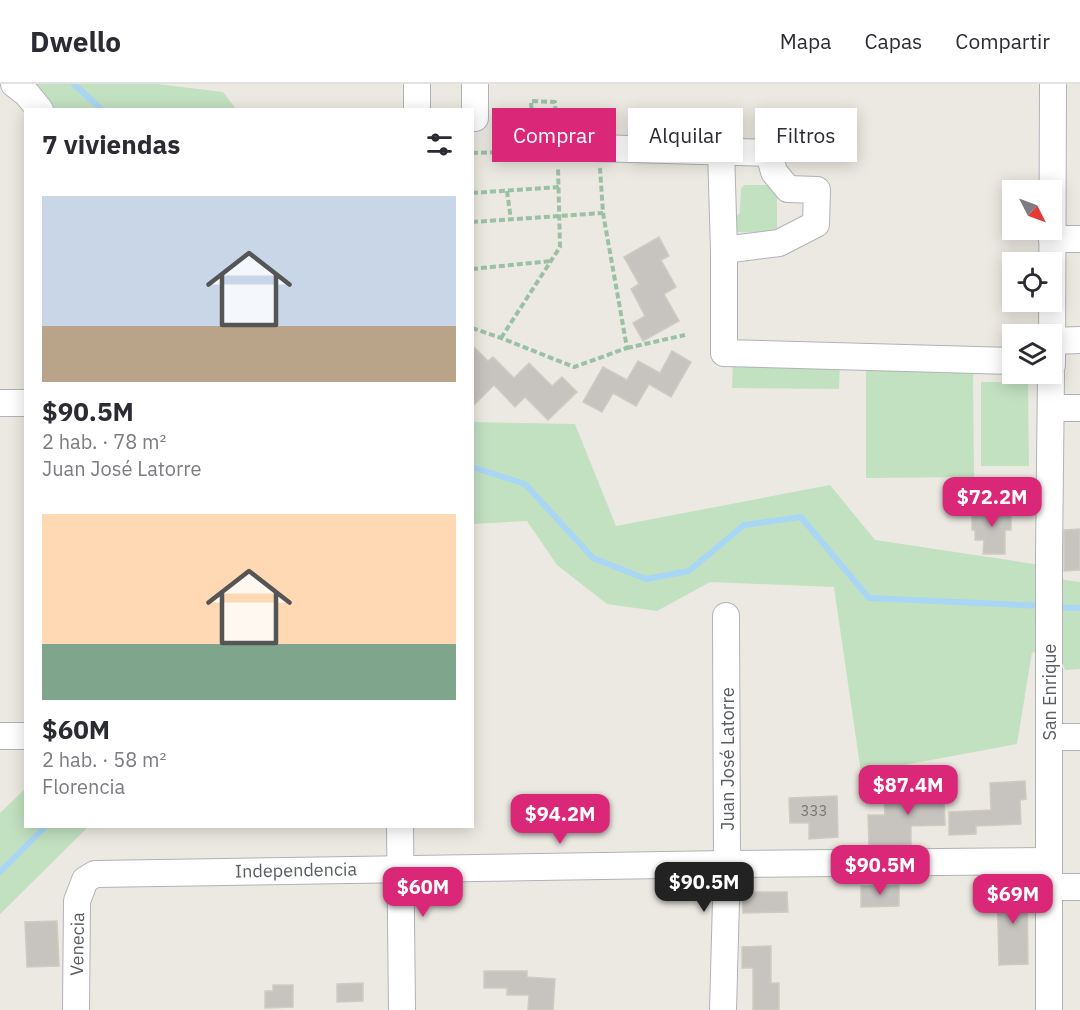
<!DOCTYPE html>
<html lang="es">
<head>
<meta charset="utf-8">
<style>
	:root { --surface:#fff; --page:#f2f2f3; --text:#2b2b33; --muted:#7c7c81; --line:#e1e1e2; --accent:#db2777 }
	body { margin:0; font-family:"IBM Plex Sans",sans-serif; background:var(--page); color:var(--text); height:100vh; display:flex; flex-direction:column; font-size:22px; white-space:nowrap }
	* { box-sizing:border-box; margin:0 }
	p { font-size:20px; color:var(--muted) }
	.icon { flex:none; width:33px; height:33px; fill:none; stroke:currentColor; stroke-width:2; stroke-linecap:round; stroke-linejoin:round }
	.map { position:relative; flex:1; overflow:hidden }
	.panel { position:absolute; left:24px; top:24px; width:450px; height:720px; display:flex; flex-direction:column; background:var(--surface); border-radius:0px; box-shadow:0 3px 15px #0003 }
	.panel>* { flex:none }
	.banner { position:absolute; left:492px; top:24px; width:498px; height:54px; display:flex; gap:12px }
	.needle { width:39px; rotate:132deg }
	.tools { position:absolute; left:1002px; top:96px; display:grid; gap:12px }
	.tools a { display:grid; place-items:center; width:60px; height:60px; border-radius:0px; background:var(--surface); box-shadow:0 3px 15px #0003; font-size:30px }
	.price { position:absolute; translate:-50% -51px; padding:0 14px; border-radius:12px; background:var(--accent); color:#fff; font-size:20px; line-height:39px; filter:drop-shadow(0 2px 3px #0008) }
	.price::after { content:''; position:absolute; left:50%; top:36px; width:18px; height:14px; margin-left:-9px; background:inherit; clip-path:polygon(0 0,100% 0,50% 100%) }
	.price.on { background:#222; color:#fff }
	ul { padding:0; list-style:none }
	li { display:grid; align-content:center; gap:12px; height:318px; padding:0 18px }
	li span { display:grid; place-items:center; height:186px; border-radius:0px; color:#555 }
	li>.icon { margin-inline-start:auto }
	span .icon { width:108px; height:108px; fill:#fffc; stroke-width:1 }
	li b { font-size:26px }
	h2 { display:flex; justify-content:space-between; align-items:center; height:72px; padding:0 18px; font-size:26px }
	.pill { padding:0 21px; border-radius:0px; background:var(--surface); box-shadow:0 3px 15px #0003; font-size:21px; line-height:54px }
	.pill.on { background:var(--accent); color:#fff }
	header { display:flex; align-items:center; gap:36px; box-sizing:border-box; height:84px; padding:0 30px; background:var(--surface); border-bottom:2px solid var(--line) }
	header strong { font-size:28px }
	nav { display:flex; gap:33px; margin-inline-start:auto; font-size:21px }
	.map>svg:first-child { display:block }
	.green { fill:#c2e1c1 }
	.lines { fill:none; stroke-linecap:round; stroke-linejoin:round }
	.stream { stroke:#a9d6f5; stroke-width:6 }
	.building { fill:#c7c4bf; stroke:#cfcbc1; stroke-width:1.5 }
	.minor-casing { stroke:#b0b3b6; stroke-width:28 }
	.path { stroke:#9bc1a5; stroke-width:4; stroke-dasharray:6 3; stroke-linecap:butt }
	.minor { stroke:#fff; stroke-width:26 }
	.labels { text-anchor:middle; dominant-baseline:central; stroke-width:5; stroke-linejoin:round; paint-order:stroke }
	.number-label { font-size:15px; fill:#757878 }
	.street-label { font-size:18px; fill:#5a5e61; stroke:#fff }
</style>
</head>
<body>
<header>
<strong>Dwello</strong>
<nav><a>Mapa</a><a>Capas</a><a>Compartir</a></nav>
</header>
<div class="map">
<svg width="1080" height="926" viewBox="0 0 1080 926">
	<rect width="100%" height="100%" fill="#ece9e2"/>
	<g class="green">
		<path d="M29 0H157L223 8 236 25H51Z"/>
		<path d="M745 101H773L777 104V145L771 149 735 148 734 134 740 129 741 104Z"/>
		<path d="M733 277 840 278 839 305 732 304Z"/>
		<path d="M973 286 974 393 866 394V287Z"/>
		<path d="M981 298H1028L1029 382H981Z"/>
		<path d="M473 338 575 340 616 442 830 401 875 456 1034 480 1065 496 1080 498V585L1065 586 1061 575 1032 568 1017 660 861 689 834 503 710 498 657 527 607 520 557 481 527 437 473 440Z"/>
		<path d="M25 705 26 742 88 743 0 830V729Z"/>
	</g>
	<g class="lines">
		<g class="stream">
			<path d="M74 0 102 26"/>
			<path d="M472 383 525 400 593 474 646 495 689 487 744 441 801 433 869 514 1043 522"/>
			<path d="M1054 523 1080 524"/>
			<path d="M0 788 46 742"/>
		</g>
	</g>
	<g class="building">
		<path d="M659 153 669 172 661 176 676 203 664 210 679 237 643 257 633 239 645 232 631 205 639 200 624 173Z"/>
		<path d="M472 261 488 277 493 273 514 294 529 279 552 302 562 293 577 308 548 336 525 313 515 323 494 301 472 323Z"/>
		<path d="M672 267 691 278 671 313 649 300 636 322 613 309 602 328 583 318 603 283 627 296 638 277 660 289Z"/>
		<path d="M972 424 1011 425V446H1005V470H983L984 456H975V446H972Z"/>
		<path d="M1080 445V486L1064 487V446Z"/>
		<path d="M943 693 945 741 911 742V761L869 763 868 731H885L884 714 924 712 923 694Z"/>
		<path d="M1025 697 1026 715 1020 716 1021 740 976 742V750L949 751V728L991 726 990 699Z"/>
		<path d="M837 712 838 753 809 755V739H790L789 714Z"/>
		<path d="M899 801V822L861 823V802Z"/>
		<path d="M997 801H1027L1028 880 999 881Z"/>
		<path d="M742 808H787L788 828 743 829Z"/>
		<path d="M57 837 59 882 27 883 25 838Z"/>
		<path d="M771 862V899H779V926H753V884H742V863Z"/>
		<path d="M484 887H527V893L555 895 553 926H528L529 911H507V904H484Z"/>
		<path d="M363 899V917L337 918V900Z"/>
		<path d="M273 901H293V923L265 924V907H273Z"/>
	</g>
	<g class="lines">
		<defs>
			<g id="minor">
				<path d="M14 0 27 10 40 26"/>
				<path d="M475 0V34"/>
				<path d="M417 26V0"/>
				<path d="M558 63 769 69 774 88 788 105 817 106 816 140 779 159 724 166"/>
				<path d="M721 67 724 166V269L1012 277"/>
				<path d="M1052 155H1080"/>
				<path d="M1052 257 1080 256"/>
				<path d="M1052 281 1053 0"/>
				<path d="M0 319H26"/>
				<path d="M1051 324H1080"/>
				<path d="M0 652H26"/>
				<path d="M1050 653H1080"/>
				<path d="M400 742 402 926"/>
				<path d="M1049 803H1080"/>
				<path d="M76 926 77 817 85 796 95 790 727 780 1048 777"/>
				<path d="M723 926 727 780 726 532"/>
				<path d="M1049 926V472L1051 290"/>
			</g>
		</defs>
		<use href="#minor" class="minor-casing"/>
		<g class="path">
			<path d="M540 50 532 34 531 17 555 18 556 42"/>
			<path d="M472 69 538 67"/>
			<path d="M507 107 511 136"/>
			<path d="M472 109 559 103"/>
			<path d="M472 138 603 129"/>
			<path d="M472 185 551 177"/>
			<path d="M472 244 501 254 574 283 627 264 603 129 600 84"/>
			<path d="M501 254 560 163 558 83"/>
			<path d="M627 264 685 251"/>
		</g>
		<use href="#minor" class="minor"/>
	</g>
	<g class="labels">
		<g class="number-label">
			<text x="814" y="726">333</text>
		</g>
		<g class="street-label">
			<text transform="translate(1049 608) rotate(-90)">San Enrique</text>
			<text transform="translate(727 675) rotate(-90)">Juan José Latorre</text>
			<text transform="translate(296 786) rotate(-1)">Independencia</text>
			<text transform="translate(77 860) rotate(-89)">Venecia</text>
		</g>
	</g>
</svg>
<div class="tools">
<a><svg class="needle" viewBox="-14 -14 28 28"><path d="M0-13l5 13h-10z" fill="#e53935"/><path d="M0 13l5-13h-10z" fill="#7c7c81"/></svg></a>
<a><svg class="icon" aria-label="locate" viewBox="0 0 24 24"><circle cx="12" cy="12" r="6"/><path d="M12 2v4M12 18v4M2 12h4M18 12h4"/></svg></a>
<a><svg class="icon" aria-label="layers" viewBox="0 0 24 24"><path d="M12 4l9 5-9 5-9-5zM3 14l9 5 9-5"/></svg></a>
</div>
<b class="price" style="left:992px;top:444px">$72.2M</b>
<b class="price" style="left:908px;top:732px">$87.4M</b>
<b class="price" style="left:560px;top:761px">$94.2M</b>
<b class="price" style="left:880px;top:812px">$90.5M</b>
<b class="price on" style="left:704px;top:829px">$90.5M</b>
<b class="price" style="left:423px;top:834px">$60M</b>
<b class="price" style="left:1013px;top:841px">$69M</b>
<div class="banner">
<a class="pill on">Comprar</a>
<a class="pill">Alquilar</a>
<a class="pill">Filtros</a>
</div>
<section class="panel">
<h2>7 viviendas<svg class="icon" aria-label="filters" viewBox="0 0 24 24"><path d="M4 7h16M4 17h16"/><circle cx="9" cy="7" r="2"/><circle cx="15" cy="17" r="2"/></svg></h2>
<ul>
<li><span style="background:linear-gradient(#c9d6e8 70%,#b9a48a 0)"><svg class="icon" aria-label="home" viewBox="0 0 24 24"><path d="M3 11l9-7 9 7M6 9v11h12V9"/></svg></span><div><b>$90.5M</b><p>2 hab. · 78 m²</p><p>Juan José Latorre</p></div></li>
<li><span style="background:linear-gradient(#ffd9b3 70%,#7fa58c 0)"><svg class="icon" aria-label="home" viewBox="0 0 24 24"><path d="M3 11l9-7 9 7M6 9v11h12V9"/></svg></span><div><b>$60M</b><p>2 hab. · 58 m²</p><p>Florencia</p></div></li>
</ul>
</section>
</div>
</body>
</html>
